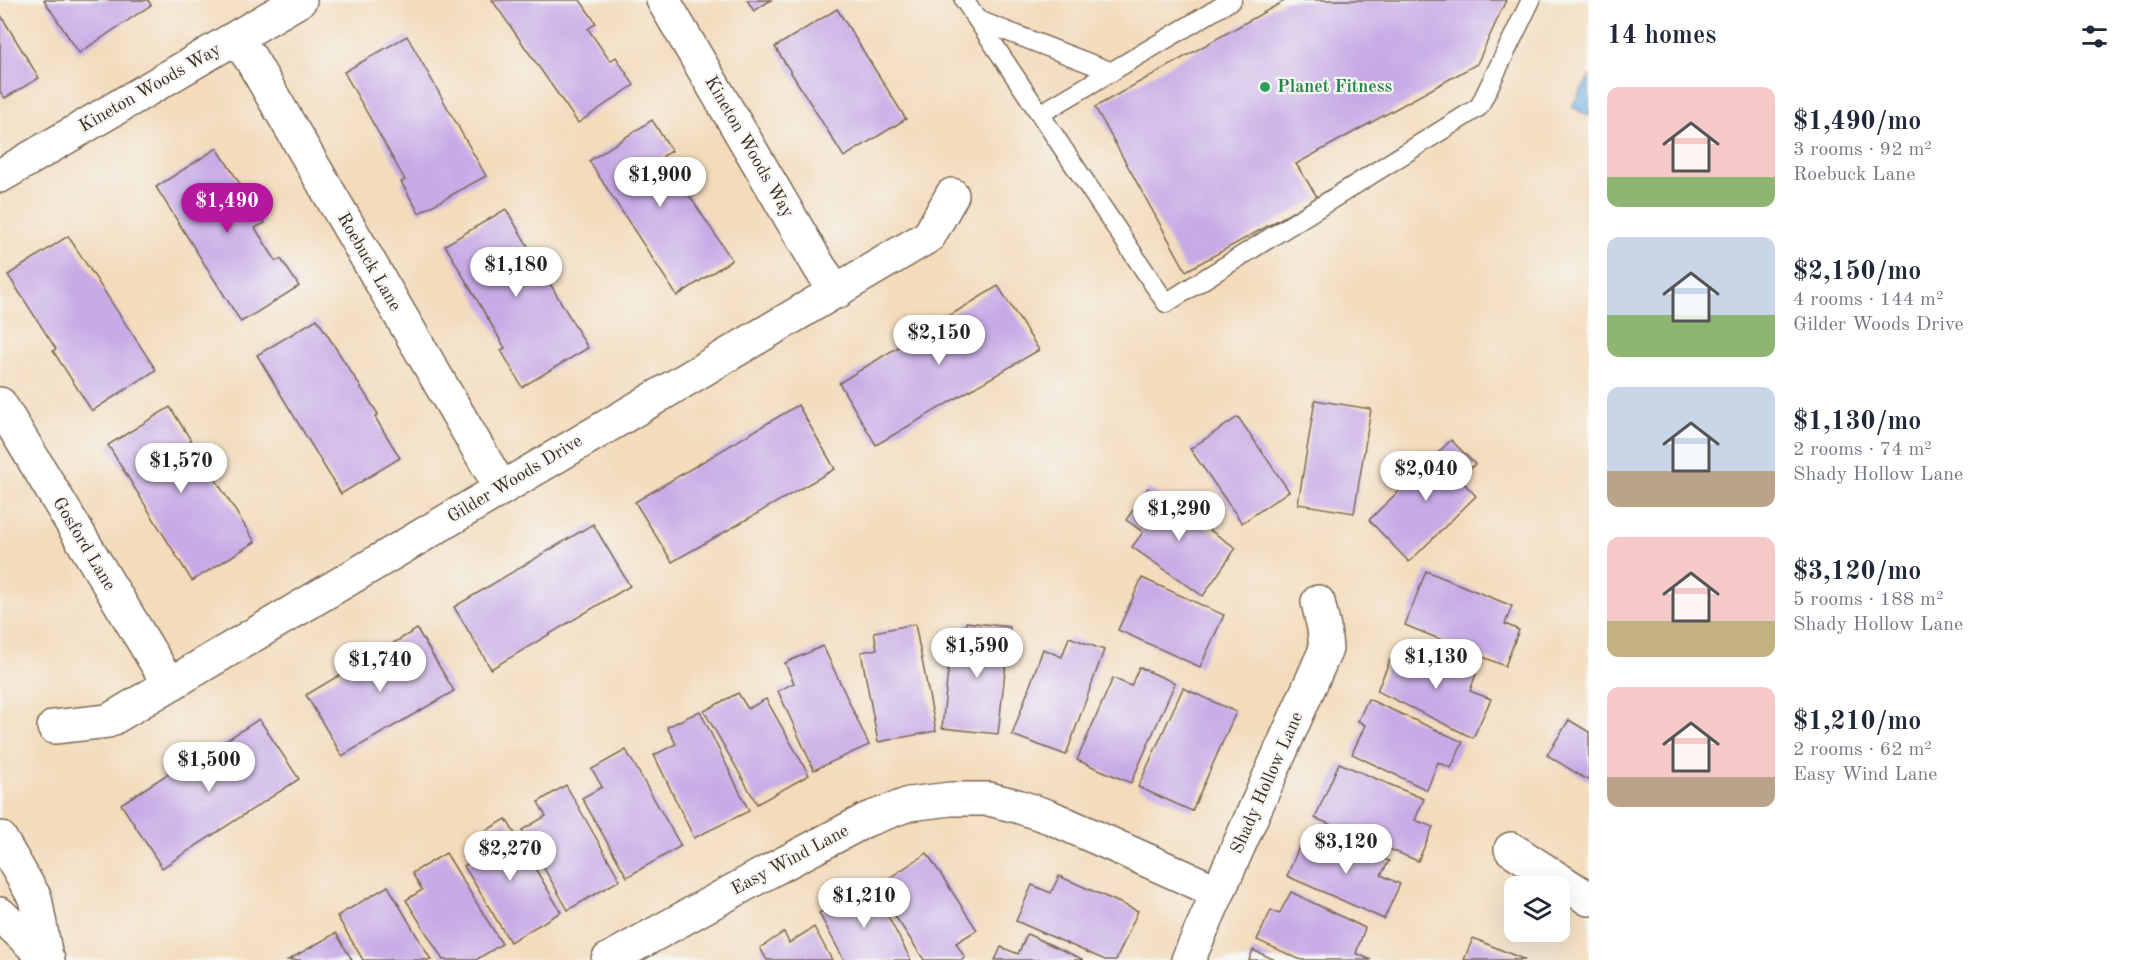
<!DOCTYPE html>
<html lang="en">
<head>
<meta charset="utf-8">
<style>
	:root { --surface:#fff; --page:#f6f6f7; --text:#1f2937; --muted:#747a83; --accent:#b5179e }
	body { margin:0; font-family:"Old Standard TT",serif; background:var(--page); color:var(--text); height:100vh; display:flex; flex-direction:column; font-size:22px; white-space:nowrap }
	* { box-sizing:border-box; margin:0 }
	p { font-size:20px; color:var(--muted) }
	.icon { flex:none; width:33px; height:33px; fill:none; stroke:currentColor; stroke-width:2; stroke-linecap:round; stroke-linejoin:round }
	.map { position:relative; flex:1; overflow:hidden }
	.side { display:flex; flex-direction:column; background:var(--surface); width:540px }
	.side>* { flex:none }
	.buttons { position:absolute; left:1504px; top:876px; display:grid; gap:12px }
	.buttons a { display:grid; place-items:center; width:66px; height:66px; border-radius:12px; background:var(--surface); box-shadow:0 6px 24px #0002; font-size:30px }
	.price { position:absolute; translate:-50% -51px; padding:0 14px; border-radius:21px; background:#fff; color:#222; font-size:20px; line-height:39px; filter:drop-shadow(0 2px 3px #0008) }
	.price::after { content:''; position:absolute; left:50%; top:36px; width:18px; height:14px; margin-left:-9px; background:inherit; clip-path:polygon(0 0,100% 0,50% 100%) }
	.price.active { background:var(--accent); color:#fff }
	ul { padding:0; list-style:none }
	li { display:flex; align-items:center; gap:18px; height:150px; padding:0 18px }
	li span { display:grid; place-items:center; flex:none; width:168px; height:120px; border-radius:12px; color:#555 }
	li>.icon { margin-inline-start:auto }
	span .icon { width:72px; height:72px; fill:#fffc; stroke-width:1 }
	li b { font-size:26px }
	h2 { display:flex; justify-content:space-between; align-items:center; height:72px; padding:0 18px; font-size:26px }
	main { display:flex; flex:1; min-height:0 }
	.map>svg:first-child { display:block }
	.water { fill:#73b3e7; stroke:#576e82; stroke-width:1.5 }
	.building { fill:#c7abe6 }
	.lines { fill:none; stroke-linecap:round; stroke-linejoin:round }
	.service-casing { stroke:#7b6855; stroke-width:21 }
	.minor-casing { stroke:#7b6855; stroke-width:36 }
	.service { stroke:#fff; stroke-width:18 }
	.minor { stroke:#fff; stroke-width:33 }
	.leisure-dot { fill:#2e9e5b; stroke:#f6f6f2; stroke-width:2 }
	.labels { text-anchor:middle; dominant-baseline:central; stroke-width:4.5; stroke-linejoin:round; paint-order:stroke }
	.leisure-label { font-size:18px; font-weight:bold; fill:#27864d; stroke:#f6f6f2; text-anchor:start }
	.street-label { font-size:18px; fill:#3b2a1e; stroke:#f6f6f2 }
</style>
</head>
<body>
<main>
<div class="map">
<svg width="1589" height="960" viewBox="0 0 1589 960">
	<rect width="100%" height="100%" fill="#f6f6f2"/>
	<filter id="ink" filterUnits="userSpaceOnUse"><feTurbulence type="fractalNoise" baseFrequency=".0167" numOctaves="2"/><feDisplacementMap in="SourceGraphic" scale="12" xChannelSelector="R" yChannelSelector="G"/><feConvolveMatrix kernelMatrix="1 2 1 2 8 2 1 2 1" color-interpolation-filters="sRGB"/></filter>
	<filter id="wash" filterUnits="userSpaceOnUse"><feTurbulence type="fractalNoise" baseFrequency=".008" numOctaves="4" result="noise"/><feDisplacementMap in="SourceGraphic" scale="24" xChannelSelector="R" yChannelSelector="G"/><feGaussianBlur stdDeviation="1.35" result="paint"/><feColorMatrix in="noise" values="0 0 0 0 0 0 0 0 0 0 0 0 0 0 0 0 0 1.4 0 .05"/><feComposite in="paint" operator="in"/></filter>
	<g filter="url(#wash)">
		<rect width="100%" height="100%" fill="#f3dbbb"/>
		<path class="water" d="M1589 77V116L1572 107Z"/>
		<g id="blocks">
			<g class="building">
				<path d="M44 0H148L151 5 79 53Z"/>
				<path d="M492 0H580L596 23 588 29 610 61 616 57 634 85 578 123Z"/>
				<path d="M747 0H771L754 11Z"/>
				<path d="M1286 0H1506L1477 64 1296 164 1318 198 1186 271 1095 107Z"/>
				<path d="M837 9 906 119 844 157 775 47Z"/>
				<path d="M0 14 39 78 5 98 0 92Z"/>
				<path d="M407 36 486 176 419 213 401 182 405 180 344 72Z"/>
				<path d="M652 120 672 151 663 156 732 260 677 296 589 161Z"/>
				<path d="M217 148 265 223 255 228 276 261 281 259 299 286 241 322 156 187Z"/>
				<path d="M506 209 588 348 522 387 501 350 505 348 445 245Z"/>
				<path d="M68 236 156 370 92 411 53 351 56 349 8 275Z"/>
				<path d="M998 286 1039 350 876 445 839 383Z"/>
				<path d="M317 319 378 414 375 417 400 458 341 494 257 355Z"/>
				<path d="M1315 400 1371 409 1354 513 1298 504Z"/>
				<path d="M798 405 835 469 672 562 635 502Z"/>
				<path d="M170 407 255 542 192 581 108 445Z"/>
				<path d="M1238 417 1289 491 1242 523 1190 449Z"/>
				<path d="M1451 440 1475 464 1460 479 1476 496 1409 562 1369 520Z"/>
				<path d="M1148 488 1236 548 1203 596 1132 547 1143 532 1126 520Z"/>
				<path d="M593 524 630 586 491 669 454 607Z"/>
				<path d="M1426 571 1512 606 1505 624 1519 630 1505 666 1405 625Z"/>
				<path d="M1142 578 1224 615 1200 667 1118 630Z"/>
				<path d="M966 622 1010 627 998 734 942 728 951 642 964 644Z"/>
				<path d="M915 624 936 731 878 742 861 652 877 649 874 632Z"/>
				<path d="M417 629 454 691 342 756 306 695Z"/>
				<path d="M1069 637 1104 650 1066 755 1012 735 1043 649 1062 657Z"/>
				<path d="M1409 644 1476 674 1470 691 1491 699 1473 738 1377 691 1390 660 1400 664Z"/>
				<path d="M823 646 869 745 814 770 778 691 794 683 785 663Z"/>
				<path d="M1139 667 1175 683 1131 783 1077 760 1113 678 1131 686Z"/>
				<path d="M1183 688 1236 712 1192 811 1138 787Z"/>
				<path d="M738 693 748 709 766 699 809 775 757 804 704 711Z"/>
				<path d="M1368 699 1463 742 1451 768 1438 762 1427 790 1352 754 1365 725 1358 721Z"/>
				<path d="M700 711 749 811 694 838 654 755 676 744 667 727Z"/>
				<path d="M259 719 299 779 162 868 121 804 197 755 199 758Z"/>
				<path d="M1569 720 1589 732V781L1547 755Z"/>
				<path d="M626 750 681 846 627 877 582 798 602 787 592 769Z"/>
				<path d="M1339 763 1424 799 1415 820 1433 827 1418 861 1315 818Z"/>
				<path d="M566 785 620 880 568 910 522 830 546 816 538 802Z"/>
				<path d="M506 819 561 912 510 942 464 866 481 856 471 839Z"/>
				<path d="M1322 832 1389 861 1381 875 1400 884 1384 919 1287 876 1299 847 1312 853Z"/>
				<path d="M446 853 502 944 476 960H443L406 900 422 890 412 873Z"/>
				<path d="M927 853 977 930 956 943 965 958 962 960H924L876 887Z"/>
				<path d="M1059 876 1138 911 1116 960H1105L1016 921 1032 885 1051 893Z"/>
				<path d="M388 886 431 960H363L337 916Z"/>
				<path d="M872 886 911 960H844L819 913Z"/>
				<path d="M1291 892 1365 928 1356 953 1371 960H1301L1257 940 1271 910 1279 914Z"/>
				<path d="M814 927 832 960H767L760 948 784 932 789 943Z"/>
				<path d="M336 933 352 960H288Z"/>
				<path d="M1027 934 1084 960H995L1001 947 1018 954Z"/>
				<path d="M1473 938 1525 960H1464Z"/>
				<path d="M1253 950 1275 960H1249Z"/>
			</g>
		</g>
	</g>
	<g filter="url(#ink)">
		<use href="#blocks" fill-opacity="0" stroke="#7b6855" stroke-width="1.5"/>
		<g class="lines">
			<defs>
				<g id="service">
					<path d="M964 0 1166 303 1479 107 1531 0"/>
					<path d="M978 20 1112 72"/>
					<path d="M1040 114 1232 0"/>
				</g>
				<g id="minor">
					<path d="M663 0 820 268 837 292"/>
					<path d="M236 38 251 59 501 488"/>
					<path d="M0 176 300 0"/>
					<path d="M0 404 169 684"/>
					<path d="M54 727 108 721 929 236 952 195"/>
					<path d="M0 838 35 898 46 957"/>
					<path d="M1511 849 1589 899"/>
					<path d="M0 914 48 960"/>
					<path d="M608 960 762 875 866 820 909 804 951 799H989L1017 806 1050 817 1218 892"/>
					<path d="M1188 960 1326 649 1324 628 1318 602"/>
				</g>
			</defs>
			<use href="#service" class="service-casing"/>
			<use href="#minor" class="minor-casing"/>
			<use href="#service" class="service"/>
			<use href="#minor" class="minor"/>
		</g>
	</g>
	<circle class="leisure-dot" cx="1265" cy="87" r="6"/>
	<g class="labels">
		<g class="leisure-label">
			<text x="1277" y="87">Planet Fitness</text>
		</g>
		<g class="street-label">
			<text transform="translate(150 88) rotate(-30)">Kineton Woods Way</text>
			<text transform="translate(749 147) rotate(60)">Kineton Woods Way</text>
			<text transform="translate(369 262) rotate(60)">Roebuck Lane</text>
			<text transform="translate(515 479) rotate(-31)">Gilder Woods Drive</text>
			<text transform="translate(84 544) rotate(59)">Gosford Lane</text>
			<text transform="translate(1267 783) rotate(-66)">Shady Hollow Lane</text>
			<text transform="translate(790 860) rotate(-28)">Easy Wind Lane</text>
		</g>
	</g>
</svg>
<div class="buttons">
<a><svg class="icon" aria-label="layers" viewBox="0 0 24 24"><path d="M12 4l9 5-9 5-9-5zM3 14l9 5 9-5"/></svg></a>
</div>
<b class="price" style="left:660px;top:208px">$1,900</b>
<b class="price active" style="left:227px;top:234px">$1,490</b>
<b class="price" style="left:516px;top:298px">$1,180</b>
<b class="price" style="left:939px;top:366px">$2,150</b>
<b class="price" style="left:181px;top:494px">$1,570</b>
<b class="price" style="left:1426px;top:502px">$2,040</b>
<b class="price" style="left:1179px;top:542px">$1,290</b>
<b class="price" style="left:977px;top:679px">$1,590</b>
<b class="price" style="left:1436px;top:690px">$1,130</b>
<b class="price" style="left:380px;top:693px">$1,740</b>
<b class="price" style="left:209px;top:793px">$1,500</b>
<b class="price" style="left:1346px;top:875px">$3,120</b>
<b class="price" style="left:510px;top:882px">$2,270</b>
<b class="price" style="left:864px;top:929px">$1,210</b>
</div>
<section class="side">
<h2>14 homes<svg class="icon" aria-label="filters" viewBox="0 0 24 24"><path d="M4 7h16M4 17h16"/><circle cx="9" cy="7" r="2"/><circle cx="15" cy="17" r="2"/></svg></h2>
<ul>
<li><span style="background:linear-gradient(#f6c9c9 75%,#8fb573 0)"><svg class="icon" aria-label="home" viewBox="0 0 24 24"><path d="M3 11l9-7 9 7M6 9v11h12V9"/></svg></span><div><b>$1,490/mo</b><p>3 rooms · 92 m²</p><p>Roebuck Lane</p></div></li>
<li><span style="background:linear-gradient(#c9d6e8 65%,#8fb573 0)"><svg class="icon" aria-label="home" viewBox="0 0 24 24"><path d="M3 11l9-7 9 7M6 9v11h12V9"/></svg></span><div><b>$2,150/mo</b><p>4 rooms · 144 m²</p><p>Gilder Woods Drive</p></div></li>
<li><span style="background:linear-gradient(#c9d6e8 70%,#b9a48a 0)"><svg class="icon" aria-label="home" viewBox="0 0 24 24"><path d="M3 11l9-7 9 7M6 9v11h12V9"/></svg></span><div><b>$1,130/mo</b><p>2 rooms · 74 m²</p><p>Shady Hollow Lane</p></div></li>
<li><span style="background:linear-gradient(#f6c9c9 70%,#c2b280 0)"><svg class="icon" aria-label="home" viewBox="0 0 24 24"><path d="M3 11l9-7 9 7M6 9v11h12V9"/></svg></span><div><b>$3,120/mo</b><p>5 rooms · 188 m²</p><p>Shady Hollow Lane</p></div></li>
<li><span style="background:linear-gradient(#f6c9c9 75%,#b9a48a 0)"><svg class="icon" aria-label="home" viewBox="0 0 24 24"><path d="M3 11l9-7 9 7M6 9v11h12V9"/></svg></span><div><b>$1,210/mo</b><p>2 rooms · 62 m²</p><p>Easy Wind Lane</p></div></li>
</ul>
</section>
</main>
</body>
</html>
